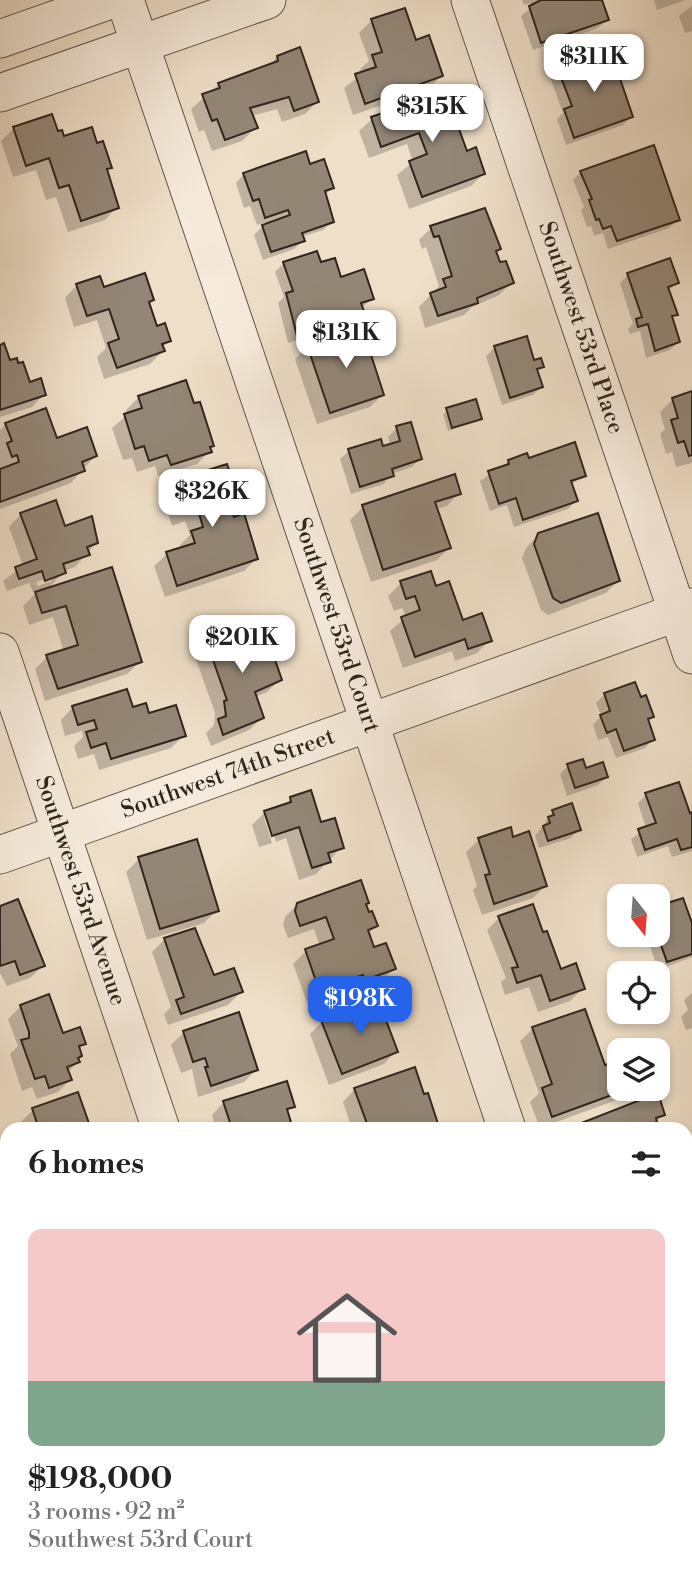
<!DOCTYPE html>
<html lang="en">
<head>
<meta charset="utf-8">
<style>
	:root { --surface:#fff; --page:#f6f6f6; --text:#222; --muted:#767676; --accent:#2563eb }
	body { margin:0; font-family:"Libre Bodoni",serif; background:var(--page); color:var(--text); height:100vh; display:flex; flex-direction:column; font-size:26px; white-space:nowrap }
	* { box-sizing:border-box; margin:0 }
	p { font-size:23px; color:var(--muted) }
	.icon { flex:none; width:38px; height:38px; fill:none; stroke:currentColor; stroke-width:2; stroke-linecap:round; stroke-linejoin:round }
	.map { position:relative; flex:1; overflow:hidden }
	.side { position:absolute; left:0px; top:1122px; width:693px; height:471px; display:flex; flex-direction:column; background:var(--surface); border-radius:21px 21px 0 0; box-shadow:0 4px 10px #0003 }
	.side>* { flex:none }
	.needle { width:46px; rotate:163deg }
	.buttons { position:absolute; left:607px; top:884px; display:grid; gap:14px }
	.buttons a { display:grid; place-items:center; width:63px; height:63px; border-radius:14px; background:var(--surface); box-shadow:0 4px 10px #0003; font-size:35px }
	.price { position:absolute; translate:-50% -60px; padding:0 16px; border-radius:14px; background:#fff; color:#222; font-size:23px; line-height:46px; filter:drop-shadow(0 2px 4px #0008) }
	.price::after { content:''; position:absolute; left:50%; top:42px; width:21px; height:16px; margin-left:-10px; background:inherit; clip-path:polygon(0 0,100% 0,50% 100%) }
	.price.active { background:var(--accent); color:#fff }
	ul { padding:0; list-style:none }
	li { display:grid; align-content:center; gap:14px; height:371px; padding:0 28px }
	li span { display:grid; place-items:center; height:217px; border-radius:14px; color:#555 }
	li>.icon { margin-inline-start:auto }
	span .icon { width:126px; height:126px; fill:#fffc; stroke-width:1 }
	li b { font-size:30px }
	h2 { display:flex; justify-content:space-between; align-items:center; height:84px; padding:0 28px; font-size:30px }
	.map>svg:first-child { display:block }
	.shadow { fill:#0003; fill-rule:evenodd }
	.building { fill:#938676; stroke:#30251e; stroke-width:2 }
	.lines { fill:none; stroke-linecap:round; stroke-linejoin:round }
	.minor-casing { stroke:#605448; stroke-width:39 }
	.major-casing { stroke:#30251e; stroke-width:41 }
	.minor { stroke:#f5eadb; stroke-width:37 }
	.major { stroke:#efdfc8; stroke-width:38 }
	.labels { text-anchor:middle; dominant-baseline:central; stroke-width:7; stroke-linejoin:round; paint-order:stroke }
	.street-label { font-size:23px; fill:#30251e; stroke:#f5eadb }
</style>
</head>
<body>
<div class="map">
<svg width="692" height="1592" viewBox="0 0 692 1592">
	<rect width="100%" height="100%" fill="#efdfc8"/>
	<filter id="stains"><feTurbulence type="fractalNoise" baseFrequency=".00286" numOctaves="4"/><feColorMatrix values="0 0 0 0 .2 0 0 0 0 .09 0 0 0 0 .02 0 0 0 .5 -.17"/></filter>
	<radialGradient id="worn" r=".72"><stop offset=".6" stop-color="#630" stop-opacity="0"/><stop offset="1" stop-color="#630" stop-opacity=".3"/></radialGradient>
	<g class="shadow">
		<path d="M522 0H600L607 20 598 28 533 50 521 16 532 7 531 3 524 5Z"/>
		<path d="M654 0H685L657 10Z"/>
		<path d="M692 6V31L685 33 679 16Z"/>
		<path d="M372 20 415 42 441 76 429 89 353 115 344 88 362 74 360 69 369 61 359 33Z"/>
		<path d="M277 57 317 102 305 114 282 122 277 109 251 116 254 129 242 141 212 151 204 130 199 132 191 109 219 84 268 67Z"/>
		<path d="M558 69 631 117 623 125 566 145 557 119 563 113 550 77Z"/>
		<path d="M416 110 466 153 483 174 471 186 409 209 397 175 413 162 407 144 369 158 359 131 372 119Z"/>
		<path d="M14 128 57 133 110 167 105 171 117 207 105 220 68 232 56 197 46 200 36 170 13 177 1 141Z"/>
		<path d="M309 166 332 188 325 195 332 221 323 230 301 237 303 241 294 249 263 260 254 235 267 222 257 225 250 206 244 208 236 183 244 174Z"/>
		<path d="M581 172 678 219 669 228 608 249 603 233 594 236 591 226 587 227 581 210 584 207 573 180Z"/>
		<path d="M431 228 499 249 495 253 499 265 512 282 499 295 472 307 464 315 425 328 419 307 439 286 426 247 422 249 419 240Z"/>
		<path d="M284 263 320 265 372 299 361 308 363 313 354 322 288 343 278 303 284 297 275 272Z"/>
		<path d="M628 275 677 283 668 291 676 314 671 319 678 342 670 350 646 358 640 331 630 334 628 329 633 324 620 283Z"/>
		<path d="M77 285 152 300 148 304 156 328 169 341 162 348 163 351 150 364 104 379 97 357 106 348 97 320 74 327 65 298Z"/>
		<path d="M0 346 9 362 17 366 29 384 44 394 32 407 0 417Z"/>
		<path d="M308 346 382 395 370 407 317 424 295 359Z"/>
		<path d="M495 347 542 367 536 372 541 387 533 395 502 405 486 356Z"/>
		<path d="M692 393V463L676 467 672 452 666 454 660 434 665 429 660 412 673 399Z"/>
		<path d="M139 397 193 406 212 445 210 451 197 464 158 476 155 466 137 472 132 458 123 460 112 428 128 414 126 410Z"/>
		<path d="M475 402 480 419 448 431 443 414Z"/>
		<path d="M6 424 56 440 95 456 71 483 0 509V430Z"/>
		<path d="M397 428 420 459 412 467 391 474 384 484 351 494 340 459 349 451 391 446 388 437Z"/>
		<path d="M528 460 584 475 571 485 576 501 568 509 514 527 507 505 490 511 480 481 509 461Z"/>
		<path d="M454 477 459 493 447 506 436 509 449 548 437 560 371 582 350 520 363 507Z"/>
		<path d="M187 479 230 489 233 497 227 502 233 519 256 559 244 571 165 597 154 566 167 554 181 549 180 545 190 535 185 521 172 526 164 500Z"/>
		<path d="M21 514 97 542 75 567 64 571 47 590 140 662 127 674 45 701 35 669 47 657 64 652 53 617 29 625 23 606 39 590 33 592 29 583 7 591 3 581 23 566 9 527ZM52 577V581L38 586 36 582Z"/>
		<path d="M539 535 618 581 606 593 548 615 541 610 522 558 526 548Z"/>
		<path d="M401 583 435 588 462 622 490 640 477 653 455 661 452 651 403 668 390 631 406 617 402 608 394 611 388 596Z"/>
		<path d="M205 635 236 647 280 680 267 692 255 697 262 718 249 730 211 746 206 733 214 725 215 713 192 648Z"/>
		<path d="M605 694 640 699 652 716 647 721 653 739 645 748 616 758 608 737 598 740 593 725 601 716 596 703Z"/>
		<path d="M73 707 132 710 184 735 171 748 99 770 94 754 78 759 74 746 83 737 82 731 65 736 61 720Z"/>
		<path d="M568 766 606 777 598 785 567 796 560 774Z"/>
		<path d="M646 795 692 820V851L672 857 668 846 637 857 631 839 646 828 638 803Z"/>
		<path d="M291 799 342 847 316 874 299 880 286 838 276 842 268 817H264L272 843 259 847 252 825 265 812 283 806Z"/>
		<path d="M553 812 579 829 571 838 539 848 535 836Z"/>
		<path d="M512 839 545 886 533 898 482 915 473 890 477 886 466 852 479 840Z"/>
		<path d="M139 859 217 910 204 923 147 940 126 872Z"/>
		<path d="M298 904 364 905 376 926 368 934 373 949 394 969 381 981 352 991 351 986 307 1002 293 964 306 951 320 946 314 929 288 938 283 925 285 917Z"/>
		<path d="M0 908 43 966 30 978 7 986 0 973Z"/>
		<path d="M499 918 560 971 583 988 570 1001 538 1012 529 987 505 995 501 982 506 978 487 930Z"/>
		<path d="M692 928V957L658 970 646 934Z"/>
		<path d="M194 930 213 977 241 992 228 1005 168 1025 164 1014 171 1007 152 952 164 940Z"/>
		<path d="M692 993V1028L686 1030 681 1017 688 1010 684 1000Z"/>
		<path d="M21 1006 62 1035 84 1043 78 1049V1062L68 1072 70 1080 58 1092 37 1099 32 1087 22 1091 10 1054 18 1046 8 1019Z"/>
		<path d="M322 1022 396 1051 384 1064 329 1085 310 1034Z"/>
		<path d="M533 1029 620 1088H632L622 1098 540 1128 530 1102 539 1093 520 1041Z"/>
		<path d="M184 1032 256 1070 244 1082 198 1097 192 1069 181 1073 171 1045Z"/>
		<path d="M355 1089 437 1127 352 1129 343 1102Z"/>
		<path d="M224 1102 293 1106 286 1112 292 1129H216L212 1115Z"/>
		<path d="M33 1110 90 1129H23L20 1123Z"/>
		<path d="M663 1114 648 1129H575L577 1127Z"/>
		<path d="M692 1274V1360L686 1362V1276Z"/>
		<path d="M0 1388 7 1407V1459L0 1461Z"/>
		<path d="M22 1586H50L31 1592H24Z"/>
	</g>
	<g class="building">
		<path d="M541 0H602L609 20 541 43 529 6Z"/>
		<path d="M405 8 416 40 429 35 443 76 365 104 355 74 376 67 372 55 382 52 371 19Z"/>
		<path d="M300 47 319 102 294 111 289 97 250 108 258 128 225 140 217 119 212 121 202 94 220 88 218 83 278 61 277 56Z"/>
		<path d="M610 49 633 117 574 138 564 109 572 106 557 67Z"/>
		<path d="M447 96 467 151 476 147 485 174 422 197 409 161 427 154 419 133 381 147 371 117 415 102 417 107Z"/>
		<path d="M52 114 58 131 62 130 64 136 92 127 97 143 103 141 112 168 107 169 119 208 81 221 69 185 59 188 49 158 26 166 13 127Z"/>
		<path d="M654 145 680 220 617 241 611 226 603 229 599 219 596 220 589 200 592 199 580 171Z"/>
		<path d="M306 151 310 164 324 159 334 188 325 191 334 222 302 233 305 241 271 252 262 225 290 215 288 210 265 218 259 199 253 201 243 173Z"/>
		<path d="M485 208 501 249 496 251 500 262 506 261 514 283 477 298 478 303 438 316 430 293 446 287 443 279 452 276 439 236 434 237 430 226Z"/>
		<path d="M317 251 321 262 335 258 341 277 364 269 374 299 361 303 365 314 297 336 286 293 293 291 283 262Z"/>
		<path d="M670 258 679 283 668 287 678 315 672 316 680 342 655 351 648 324 638 327 636 319 642 317 627 273Z"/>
		<path d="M145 273 154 300 149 302 157 326 165 323 171 341 162 344 165 351 117 368 108 343 119 339 109 309 87 316 76 284 100 276 104 287Z"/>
		<path d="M362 327 384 395 330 413 307 345Z"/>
		<path d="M527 336 534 360 541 358 544 367 537 369 543 387 510 398 494 346Z"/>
		<path d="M4 343 10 360 17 358 18 363 23 362 30 382 41 378 46 395 0 410V345Z"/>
		<path d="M186 380 194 403 200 402 214 446 210 447 212 452 171 465 167 455 149 461 144 446 135 449 124 414 142 408 138 396Z"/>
		<path d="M692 391V455L689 456 684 441 678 443 671 420 678 418 672 398Z"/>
		<path d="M476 399 482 419 452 428 446 408Z"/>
		<path d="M46 408 57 438 87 427 97 456 82 462 85 471 0 502V469L19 462 17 455 12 457 7 443 12 441 5 423Z"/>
		<path d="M411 422 422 459 392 469 394 476 360 487 348 449 381 439 383 446 400 441 396 426Z"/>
		<path d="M575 442 586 476 571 481 578 501 523 520 516 498 499 504 488 471 509 464 508 460 527 453 529 458Z"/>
		<path d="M227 464 235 487 232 488 235 497 228 499 234 517 244 513 258 559 177 586 166 552 195 543 191 531 203 527 198 510 185 514 175 485 188 482 186 477Z"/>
		<path d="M455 474 461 494 435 502 451 548 383 570 362 505Z"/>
		<path d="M56 500 65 526 92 516 98 543 87 547 90 555 63 564 66 573 45 581 42 571 19 579 15 567 37 559 20 513Z"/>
		<path d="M598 513 620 581 561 603 553 598 534 544 538 533Z"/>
		<path d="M112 567 142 662 58 689 46 655 78 645 66 606 42 613 35 592Z"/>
		<path d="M431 571 436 586 449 581 463 620 482 613 492 641 468 649 465 639 415 657 401 617 420 610 415 596 406 599 400 581Z"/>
		<path d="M230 625 237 645 266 634 282 680 255 692 264 718 223 735 218 719 226 716 224 701 227 700 204 634Z"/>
		<path d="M635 682 641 697 646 695 654 717 648 719 655 740 624 751 616 729 607 733 600 715 610 711 604 693Z"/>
		<path d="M127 689 133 707 146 703 149 713 176 705 186 736 111 759 106 743 91 748 86 732 97 729 94 720 78 725 72 706Z"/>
		<path d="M583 759 586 768 603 762 608 777 575 788 567 764Z"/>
		<path d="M679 782 690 813 692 812V847L681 850 677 839 645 850 638 829 656 823 645 793Z"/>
		<path d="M311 790 321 822 335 818 344 848 328 853 331 862 312 868 299 827 272 836 264 811 291 802 290 797Z"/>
		<path d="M572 803 581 830 548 841 543 826 550 823 548 817 554 815 552 810Z"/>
		<path d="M511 827 513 837 529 831 547 886 494 904 485 875 490 874 478 838Z"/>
		<path d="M197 839 219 911 160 929 138 857Z"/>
		<path d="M361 880 369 903 366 904 369 912 372 911 378 926 368 930 374 947 386 943 396 969 365 980 363 975 319 990 305 949 334 939 326 917 300 926 295 911 297 903Z"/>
		<path d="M683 898 692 923V954L667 962 657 934 658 906Z"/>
		<path d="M18 899 45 966 20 975 15 961 0 966V906Z"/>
		<path d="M533 904 543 932 547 931 561 969 576 963 585 989 550 1001 541 975 517 983 512 968 518 967 498 916Z"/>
		<path d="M195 928 214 975 234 968 243 992 181 1014 176 1000 184 997 164 938Z"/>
		<path d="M49 994 63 1033 80 1027 86 1044 79 1046 82 1056 78 1058 80 1062 67 1067 72 1080 49 1088 45 1076 35 1079 21 1040 29 1038V1032L20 1005Z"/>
		<path d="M378 999 398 1052 342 1074 321 1020Z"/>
		<path d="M585 1009 605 1065 620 1060V1088H631L552 1117 542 1088 552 1084 532 1027Z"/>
		<path d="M239 1012 258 1070 211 1086 205 1067H208L205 1058 193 1062 183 1031Z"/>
		<path d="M415 1067 424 1094 428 1093 439 1127 369 1129 354 1088Z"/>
		<path d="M287 1081 295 1107 287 1109 293 1129H232L223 1101Z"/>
		<path d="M78 1092 91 1129H39L32 1108Z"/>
		<path d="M658 1093 665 1115 656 1118 657 1122 636 1129H577L576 1125Z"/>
		<path d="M692 1272V1350L686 1352V1274Z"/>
		<path d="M0 1383 7 1402V1452L0 1454Z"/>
	</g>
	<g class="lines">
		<defs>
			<g id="minor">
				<path id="s1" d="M125 0 507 1129"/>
				<path id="s2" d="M470 0 692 655"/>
				<path d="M0 39 110 0"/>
				<path d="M0 93 267 0"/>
				<path id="s3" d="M0 652 161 1129"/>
				<path id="s4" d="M0 855 692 607"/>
				<path d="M686 1473 692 1489"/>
				<path d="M571 1586 574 1592"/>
				<path d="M641 1586 644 1592"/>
			</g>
			<g id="major">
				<path d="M686 1457 692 1455"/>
				<path d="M305 1592 323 1586"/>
			</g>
		</defs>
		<use href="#minor" class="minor-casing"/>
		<use href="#major" class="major-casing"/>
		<use href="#minor" class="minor"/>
		<use href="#major" class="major"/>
	</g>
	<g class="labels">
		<g class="street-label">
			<text stroke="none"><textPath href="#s2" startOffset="346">Southwest 53rd Place</textPath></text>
			<text stroke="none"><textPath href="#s1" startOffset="660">Southwest 53rd Court</textPath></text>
			<text stroke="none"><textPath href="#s4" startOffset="242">Southwest 74th Street</textPath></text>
			<text stroke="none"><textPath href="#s3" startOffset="252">Southwest 53rd Avenue</textPath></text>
		</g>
	</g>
	<rect width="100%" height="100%" filter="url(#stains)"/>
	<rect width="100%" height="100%" fill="url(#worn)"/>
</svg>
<div class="buttons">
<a><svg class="needle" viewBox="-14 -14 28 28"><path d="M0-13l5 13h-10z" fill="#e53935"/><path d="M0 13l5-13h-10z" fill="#767676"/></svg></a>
<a><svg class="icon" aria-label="locate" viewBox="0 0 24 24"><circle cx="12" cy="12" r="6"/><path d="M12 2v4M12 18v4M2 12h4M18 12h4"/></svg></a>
<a><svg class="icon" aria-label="layers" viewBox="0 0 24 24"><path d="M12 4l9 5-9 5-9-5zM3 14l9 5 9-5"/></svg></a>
</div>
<b class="price" style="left:594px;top:94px">$311K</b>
<b class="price" style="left:432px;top:144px">$315K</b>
<b class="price" style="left:346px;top:370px">$131K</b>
<b class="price" style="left:212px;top:529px">$326K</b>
<b class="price" style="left:242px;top:675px">$201K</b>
<b class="price active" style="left:360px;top:1036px">$198K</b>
<section class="side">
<h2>6 homes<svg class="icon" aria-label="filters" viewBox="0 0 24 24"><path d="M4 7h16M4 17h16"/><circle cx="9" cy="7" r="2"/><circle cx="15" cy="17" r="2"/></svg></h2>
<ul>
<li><span style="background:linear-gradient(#f6c9c9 70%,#7fa58c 0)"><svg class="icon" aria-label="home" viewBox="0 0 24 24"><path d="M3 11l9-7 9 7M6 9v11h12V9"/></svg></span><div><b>$198,000</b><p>3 rooms · 92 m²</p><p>Southwest 53rd Court</p></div></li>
</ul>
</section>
</div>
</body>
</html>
